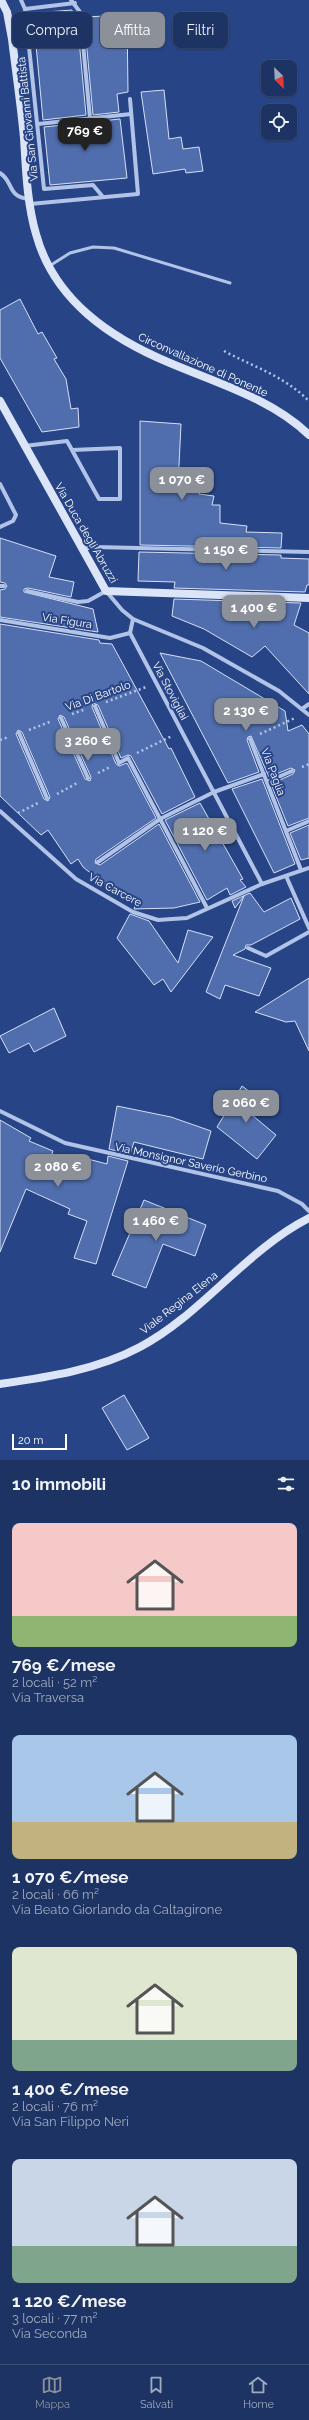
<!DOCTYPE html>
<html lang="it">
<head>
<meta charset="utf-8">
<style>
	:root { --surface:#1d3364; --page:#253b6a; --text:#f1f3f6; --muted:#a0aabf; --line:#3b4e78; --accent:#8c9099 }
	body { margin:0; font-family:Raleway,sans-serif; background:var(--page); color:var(--text); height:100vh; display:flex; flex-direction:column; font-size:15px; white-space:nowrap }
	* { box-sizing:border-box; margin:0 }
	p { font-size:13px; color:var(--muted) }
	.icon { flex:none; width:22px; height:22px; fill:none; stroke:currentColor; stroke-width:2; stroke-linecap:round; stroke-linejoin:round }
	.map { position:relative; height:1460px; overflow:hidden }
	.panel { display:flex; flex-direction:column; background:var(--surface); flex:1 }
	.panel>* { flex:none }
	.hud { position:absolute; left:12px; top:12px; width:285px; height:36px; display:flex; gap:8px }
	.needle { width:26px; rotate:156deg }
	.buttons { position:absolute; left:261px; top:60px; display:grid; gap:8px }
	.buttons a { display:grid; place-items:center; width:36px; height:36px; border-radius:8px; background:var(--surface); box-shadow:0 1px 3px #0004,0 0 0 1px var(--line); font-size:20px }
	.scale { position:absolute; left:12px; bottom:10px; width:55px; box-sizing:border-box; padding-left:4px; border:2px solid #fff; border-top:0; font-size:11px; line-height:14px; white-space:nowrap; color:#fff; -webkit-text-stroke:3px #274486; paint-order:stroke }
	.price { position:absolute; translate:-50% -34px; padding:0 9px; border-radius:8px; background:var(--accent); color:#fff; font-size:13px; line-height:26px; filter:drop-shadow(0 1px 2px #0008) }
	.price::after { content:''; position:absolute; left:50%; top:24px; width:12px; height:9px; margin-left:-6px; background:inherit; clip-path:polygon(0 0,100% 0,50% 100%) }
	.price.selected { background:#222; color:#fff }
	ul { padding:0; list-style:none }
	li { display:grid; align-content:center; gap:8px; height:212px; padding:0 12px }
	li span { display:grid; place-items:center; height:124px; border-radius:8px; color:#555 }
	li>.icon { margin-inline-start:auto }
	span .icon { width:72px; height:72px; fill:#fffc; stroke-width:1 }
	li b { font-size:17px }
	h2 { display:flex; justify-content:space-between; align-items:center; height:48px; padding:0 12px; font-size:17px }
	.pill { padding:0 14px; border-radius:8px; background:var(--surface); box-shadow:0 1px 3px #0004,0 0 0 1px var(--line); font-size:14px; line-height:36px }
	.pill.selected { background:var(--accent); color:#fff }
	.menu { display:flex; justify-content:space-around; align-items:center; height:56px; border-top:1px solid var(--line); background:var(--surface); font-size:11px; color:var(--muted) }
	.menu a { display:grid; justify-items:center; gap:2px }
	.menu .selected { color:var(--accent) }
	.map>svg:first-child { display:block }
	.building { fill:#506ead; stroke:#d6e0f6; fill-rule:evenodd }
	.lines { fill:none; stroke-linecap:round; stroke-linejoin:round }
	.path { stroke:#b2c3e8; stroke-width:2.5; stroke-dasharray:2 3; stroke-linecap:butt }
	.lane { stroke:#b2c3e8; stroke-width:3 }
	.street { stroke:#b2c3e8; stroke-width:4 }
	.secondary { stroke:#dce4f7; stroke-width:8 }
	.labels { text-anchor:middle; dominant-baseline:central; stroke-width:4; stroke-linejoin:round; paint-order:stroke }
	.street-label { font-size:11px; fill:#fff; stroke:#274486 }
</style>
</head>
<body>
<div class="map">
<svg width="309" height="1460" viewBox="0 0 309 1460">
	<rect width="100%" height="100%" fill="#274486"/>
	<g class="building">
		<path d="M72 10 73 18H77L86 115 43 120 33 13Z"/>
		<path d="M127 15 128 92 117 94 119 112 93 115 84 17Z"/>
		<path d="M164 90 169 139 181 137 183 149 199 147 203 171 186 173 185 169 153 174 141 92Z"/>
		<path d="M120 119 127 178 50 185 44 127Z"/>
		<path d="M20 299 38 334 42 332 57 358 54 359 66 379 71 409 78 408 79 427 42 432 0 358V310Z"/>
		<path d="M140 421 181 424 178 486 199 488V494L214 496 212 505H220V523L247 526 246 532 282 533 281 548 140 545Z"/>
		<path d="M0 538 56 556 49 577 74 582 71 597 28 588 24 589V592L93 609 98 632 0 617V590L5 589 7 586 5 583 0 582Z"/>
		<path d="M139 552 281 555V558L309 559V585H307L305 592 174 588 175 582 138 581Z"/>
		<path d="M174 599 301 603 294 625 309 633V694L265 646 252 657 204 629 172 616Z"/>
		<path d="M0 624 99 640 100 643 112 644 169 749 171 748 195 797 162 814 131 756 128 755 121 758 98 705 93 703 92 707 116 764 119 766 127 763 156 818 96 859 95 863 100 865 159 824 200 902 174 908 134 909 136 902 105 885 83 867 78 859 71 864 48 830 41 835 0 796ZM60 715 64 717 91 777 90 781 85 779 58 719ZM18 730 22 732 50 797 48 801 44 799 16 734Z"/>
		<path d="M160 653 201 661 285 711 288 731 302 725 309 734V818L288 826 271 784 293 774 295 770 291 768 269 777 251 736 248 737 247 740 259 772 228 783Z"/>
		<path d="M262 779 295 864 274 873 232 789Z"/>
		<path d="M200 803 243 879 240 880 246 887 230 895 227 888 207 900 165 820Z"/>
		<path d="M309 825V858L301 860 290 833Z"/>
		<path d="M250 893 264 912 291 898 300 919 251 945H246L245 949 233 955 271 968 259 996 225 985 220 999 206 992 244 896 235 908 232 901Z"/>
		<path d="M130 914 149 921 178 963 188 930 213 937 171 992 163 979 154 985 117 938Z"/>
		<path d="M309 978V1051L295 1021 286 1022 255 1012Z"/>
		<path d="M54 1008 66 1036 34 1052 29 1043 9 1053 0 1036Z"/>
		<path d="M242 1086 262 1101 252 1115 276 1135 257 1159 217 1127Z"/>
		<path d="M117 1106 171 1117 211 1131 203 1159 134 1142 130 1154 109 1149Z"/>
		<path d="M0 1120 31 1138 29 1141 53 1151 48 1166 77 1178 84 1158 107 1164 108 1156 128 1161 96 1264 74 1258 87 1221 68 1214 70 1209 26 1189 0 1252Z"/>
		<path d="M144 1200 206 1225 195 1256 163 1244 146 1288 112 1275Z"/>
		<path d="M124 1395 149 1438 127 1450 102 1408Z"/>
	</g>
	<g class="lines">
		<g class="path">
			<path d="M224 351C254 367 284 376 309 401"/>
			<path d="M106 702 146 687"/>
			<path d="M72 714 86 709"/>
			<path d="M29 730 52 721"/>
			<path d="M260 734 295 718"/>
			<path d="M0 740 9 737"/>
			<path d="M137 753 172 736"/>
			<path d="M302 767 309 764"/>
			<path d="M98 773 110 767"/>
			<path d="M57 794 79 782"/>
			<path d="M18 813 38 803"/>
		</g>
		<path class="lane" d="M51 265 70 253 93 247 114 248 230 283"/>
		<g class="street">
			<path d="M21 0 25 9 44 189 93 185 103 197"/>
			<path d="M71 0 80 12 90 118"/>
			<path d="M25 9 75 3"/>
			<path d="M38 124 131 114"/>
			<path d="M0 173C14 182 7 197 29 199"/>
			<path d="M30 204 138 194 130 99"/>
			<path d="M24 446 67 441 99 499H120V448L72 450"/>
			<path d="M0 484 16 515 13 521 0 527"/>
			<path d="M82 549 95 547 309 552"/>
			<path d="M0 586H4"/>
			<path d="M27 591 78 602 88 601 106 591 122 610 133 619 203 648 279 691 309 715"/>
			<path d="M0 620 110 638 130 633"/>
			<path d="M130 633 262 884"/>
			<path d="M130 633 133 619"/>
			<path d="M95 706 119 763 128 758 207 908"/>
			<path d="M302 709 309 704"/>
			<path d="M61 718 88 778"/>
			<path d="M19 733 47 798"/>
			<path d="M250 739 301 870"/>
			<path d="M267 782 292 771"/>
			<path d="M0 811 76 879 133 912 158 920 187 918 262 884 309 868"/>
			<path d="M286 831 309 821"/>
			<path d="M98 862 160 819 214 792 264 774"/>
			<path d="M286 876 309 928"/>
			<path d="M248 948 266 956 309 932"/>
			<path d="M0 1111 65 1143 278 1191 302 1204 309 1211"/>
		</g>
		<g class="secondary">
			<path d="M1 0 7 12 12 39C16 72 21 105 24 138 26 170 27 203 36 234 54 300 110 338 170 363 217 383 272 399 309 435"/>
			<path d="M0 401 106 591 309 598"/>
			<path d="M0 1384C48 1377 97 1370 140 1347 201 1315 246 1250 309 1218"/>
		</g>
	</g>
	<g class="labels">
		<g class="street-label">
			<text transform="translate(28 119) rotate(-96)">Via San Giovanni Battista</text>
			<text transform="translate(203 365) rotate(24)">Circonvallazione di Ponente</text>
			<text transform="translate(86 533) rotate(60)">Via Duca degli Abruzzi</text>
			<text transform="translate(67 621) rotate(9)">Via Figura</text>
			<text transform="translate(170 691) rotate(62)">Via Stovigliai</text>
			<text transform="translate(98 696) rotate(-20)">Via Di Bartolo</text>
			<text transform="translate(273 772) rotate(69)">Via Paglia</text>
			<text transform="translate(115 890) rotate(28)">Via Carcere</text>
			<text transform="translate(191 1163) rotate(12)">Via Monsignor Saverio Gerbino</text>
			<text transform="translate(179 1303) rotate(-38)">Viale Regina Elena</text>
		</g>
	</g>
</svg>
<div class="buttons">
<a><svg class="needle" viewBox="-14 -14 28 28"><path d="M0-13l5 13h-10z" fill="#e53935"/><path d="M0 13l5-13h-10z" fill="#a0aabf"/></svg></a>
<a><svg class="icon" aria-label="locate" viewBox="0 0 24 24"><circle cx="12" cy="12" r="6"/><path d="M12 2v4M12 18v4M2 12h4M18 12h4"/></svg></a>
</div>
<div class="scale">20 m</div>
<b class="price selected" style="left:85px;top:152px">769 €</b>
<b class="price" style="left:182px;top:501px">1 070 €</b>
<b class="price" style="left:226px;top:571px">1 150 €</b>
<b class="price" style="left:254px;top:629px">1 400 €</b>
<b class="price" style="left:246px;top:732px">2 130 €</b>
<b class="price" style="left:88px;top:762px">3 260 €</b>
<b class="price" style="left:205px;top:852px">1 120 €</b>
<b class="price" style="left:246px;top:1124px">2 060 €</b>
<b class="price" style="left:58px;top:1188px">2 080 €</b>
<b class="price" style="left:156px;top:1242px">1 460 €</b>
<div class="hud">
<a class="pill">Compra</a>
<a class="pill selected">Affitta</a>
<a class="pill">Filtri</a>
</div>
</div>
<section class="panel">
<h2>10 immobili<svg class="icon" aria-label="filters" viewBox="0 0 24 24"><path d="M4 7h16M4 17h16"/><circle cx="9" cy="7" r="2"/><circle cx="15" cy="17" r="2"/></svg></h2>
<ul>
<li><span style="background:linear-gradient(#f6c9c9 75%,#8fb573 0)"><svg class="icon" aria-label="home" viewBox="0 0 24 24"><path d="M3 11l9-7 9 7M6 9v11h12V9"/></svg></span><div><b>769 €/mese</b><p>2 locali · 52 m²</p><p>Via Traversa</p></div></li>
<li><span style="background:linear-gradient(#a9c7e8 70%,#c2b280 0)"><svg class="icon" aria-label="home" viewBox="0 0 24 24"><path d="M3 11l9-7 9 7M6 9v11h12V9"/></svg></span><div><b>1 070 €/mese</b><p>2 locali · 66 m²</p><p>Via Beato Giorlando da Caltagirone</p></div></li>
<li><span style="background:linear-gradient(#dfe7d0 75%,#7fa58c 0)"><svg class="icon" aria-label="home" viewBox="0 0 24 24"><path d="M3 11l9-7 9 7M6 9v11h12V9"/></svg></span><div><b>1 400 €/mese</b><p>2 locali · 76 m²</p><p>Via San Filippo Neri</p></div></li>
<li><span style="background:linear-gradient(#c9d6e8 70%,#7fa58c 0)"><svg class="icon" aria-label="home" viewBox="0 0 24 24"><path d="M3 11l9-7 9 7M6 9v11h12V9"/></svg></span><div><b>1 120 €/mese</b><p>3 locali · 77 m²</p><p>Via Seconda</p></div></li>
</ul>
</section>
<nav class="menu">
<a class="selected"><svg class="icon" aria-label="map" viewBox="0 0 24 24"><path d="M3 6l6-2 6 2 6-2v14l-6 2-6-2-6 2zM9 4v14M15 6v14"/></svg>Mappa</a>
<a><svg class="icon" aria-label="saved" viewBox="0 0 24 24"><path d="M7 4h10v16l-5-4-5 4z"/></svg>Salvati</a>
<a><svg class="icon" aria-label="home" viewBox="0 0 24 24"><path d="M3 11l9-7 9 7M6 9v11h12V9"/></svg>Home</a>
</nav>
</body>
</html>
